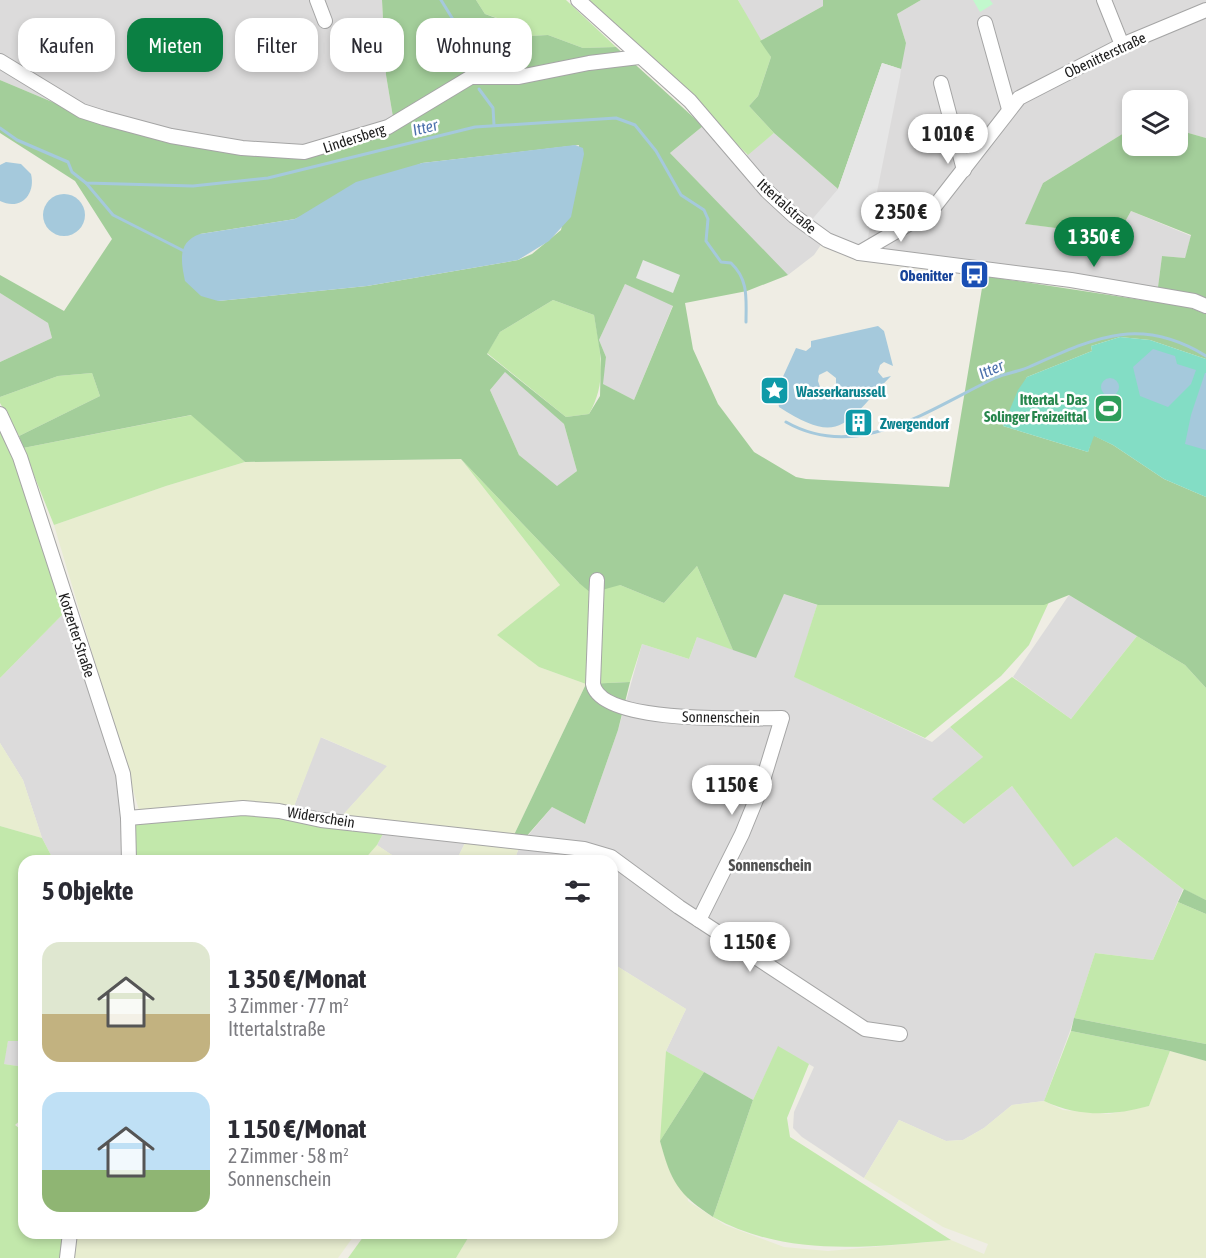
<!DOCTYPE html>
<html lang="de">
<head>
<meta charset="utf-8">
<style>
	:root { --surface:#fff; --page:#f7f7f7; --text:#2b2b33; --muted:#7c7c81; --accent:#0b8043 }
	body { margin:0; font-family:"Asap Condensed",sans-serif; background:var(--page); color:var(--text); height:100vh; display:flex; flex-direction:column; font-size:22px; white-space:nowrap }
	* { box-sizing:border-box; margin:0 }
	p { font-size:20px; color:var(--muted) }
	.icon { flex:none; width:33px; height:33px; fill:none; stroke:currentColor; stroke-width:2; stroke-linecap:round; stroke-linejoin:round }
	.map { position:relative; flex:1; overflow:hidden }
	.sheet { position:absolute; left:18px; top:855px; width:600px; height:384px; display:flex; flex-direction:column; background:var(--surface); border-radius:18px; box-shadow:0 3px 9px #0003 }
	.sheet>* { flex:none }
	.guide { position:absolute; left:18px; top:18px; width:600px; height:54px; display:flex; gap:12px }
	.tools { position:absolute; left:1122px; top:90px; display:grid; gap:12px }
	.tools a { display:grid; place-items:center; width:66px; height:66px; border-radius:12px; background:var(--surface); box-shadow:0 3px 9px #0003; font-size:30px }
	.price { position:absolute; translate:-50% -51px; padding:0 14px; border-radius:21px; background:#fff; color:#222; font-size:20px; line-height:39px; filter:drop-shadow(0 2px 3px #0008) }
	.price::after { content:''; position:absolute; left:50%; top:36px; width:18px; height:14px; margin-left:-9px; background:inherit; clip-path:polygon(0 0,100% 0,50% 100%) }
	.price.active { background:var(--accent); color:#fff }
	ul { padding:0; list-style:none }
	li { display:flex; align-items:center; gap:18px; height:150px; padding:0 24px }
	li span { display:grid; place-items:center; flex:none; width:168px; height:120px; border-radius:18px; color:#555 }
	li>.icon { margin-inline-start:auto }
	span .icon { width:72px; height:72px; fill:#fffc; stroke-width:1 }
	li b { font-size:26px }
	h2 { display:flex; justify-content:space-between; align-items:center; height:72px; padding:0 24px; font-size:26px }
	.pill { padding:0 21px; border-radius:18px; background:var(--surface); box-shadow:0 3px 9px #0003; font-size:21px; line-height:54px }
	.pill.active { background:var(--accent); color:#fff }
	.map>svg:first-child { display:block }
	.residential { fill:#dcdbdb }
	.farmland { fill:#e8edd0 }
	.grass { fill:#c2e8ab }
	.forest { fill:#a3ce9a; fill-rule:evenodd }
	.park { fill:#c2f8cd }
	.pitch { fill:#83ddc5 }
	.parking { fill:#e6e6e6 }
	.water { fill:#a5c9dc; fill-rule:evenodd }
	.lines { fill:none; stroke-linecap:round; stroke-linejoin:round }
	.stream { stroke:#a5c9dc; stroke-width:3 }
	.minor-casing { stroke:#a5a5a5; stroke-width:16 }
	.minor { stroke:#fff; stroke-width:14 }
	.labels { text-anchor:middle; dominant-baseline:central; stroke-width:5; stroke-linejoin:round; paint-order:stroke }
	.street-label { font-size:15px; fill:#1e1e1e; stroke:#fff }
	.transit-label { font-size:15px; font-weight:bold; fill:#164399; stroke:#fff; text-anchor:end }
	.culture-label { font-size:15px; font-weight:bold; fill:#0d838f; stroke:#fff; text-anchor:start }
	.leisure-label { font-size:15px; font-weight:bold; fill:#27864d; stroke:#fff; text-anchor:end }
	.water-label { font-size:16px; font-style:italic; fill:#4c71ac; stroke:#fff }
	.neighbourhood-label { font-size:16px; font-weight:bold; fill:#515151; stroke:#fff }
</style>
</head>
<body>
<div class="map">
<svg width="1206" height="1258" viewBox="0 0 1206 1258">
	<rect width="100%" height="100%" fill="#efede4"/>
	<g class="residential">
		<path d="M0 0H382L386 75 393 117 305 156 88 117 0 80Z"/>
		<path d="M738 0H823V6L760 41Z"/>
		<path d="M921 0H1206V138L1178 130V100H1132V128L1043 183 1026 224 1117 236 1131 211 1191 236 1185 258 1162 256 1158 287 858 249 827 236 814 255 788 275 785 274 670 153 703 126 736 163 774 133 838 189 906 43 897 14Z"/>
		<path d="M625 284 673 305 634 400 602 384 606 357 599 340Z"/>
		<path d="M0 293 48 323 52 338 0 362Z"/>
		<path d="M505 371 564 424 577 471 556 487 519 455 490 390Z"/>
		<path d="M784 594 817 605 795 677 932 742 950 727 983 757 964 824 1012 786 1073 866 1116 837 1183 889 1153 960 1095 953 1070 1031 1044 1101 1012 1105 984 1128 963 1140 946 1141 899 1120 864 1178 802 1137 793 1128 794 1112 814 1067 778 1047 753 1100 666 1051 686 1009 612 963V861H514L520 845 552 807 585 824 618 730 642 644 689 659 697 637Z"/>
		<path d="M1069 595 1137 636 1071 719 1013 677Z"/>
		<path d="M66 611 115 768 125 822 123 861H54L42 838 23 780 0 743V678Z"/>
		<path d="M320 737 388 766 341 817 293 809Z"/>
		<path d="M384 832 466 841 456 861H401L377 845Z"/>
		<path d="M8 1041H24V1067L3 1064Z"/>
	</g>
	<g class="farmland">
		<path d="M461 459 560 585 498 635 539 667 586 684 514 835 341 817 387 766 321 737 293 809 268 804H207L139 810 54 525 166 486 245 462Z"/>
		<path d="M0 743 23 780 42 838 0 826Z"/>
		<path d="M466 841 520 845 514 861H456Z"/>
		<path d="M377 845 401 861H363Z"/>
		<path d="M612 963 686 1009 666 1051 688 1201 725 1225 784 1247 828 1251 951 1240 984 1254 988 1244 943 1227 864 1178 899 1120 946 1141 963 1140 984 1128 1012 1105 1044 1101 1063 1110 1109 1114 1149 1106 1170 1051 1206 1061V1258H456L471 1233H612Z"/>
		<path d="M77 1233H356L338 1258H73Z"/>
	</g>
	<g class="grass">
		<path d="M476 0H566L616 47 583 48 548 35 508 37 497 18 485 14Z"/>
		<path d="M587 0H738L771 57 758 96 749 106 774 133 748 155Z"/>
		<path d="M553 300 594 315C600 351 608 381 589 414L566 417 487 353 500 332Z"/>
		<path d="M92 373 100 396 19 436 0 403V397L58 376Z"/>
		<path d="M192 415 245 462 166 486 54 525 23 448Z"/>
		<path d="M0 426 19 473 66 611 0 678Z"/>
		<path d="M461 459 579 583 620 585 664 603 697 566 733 650 697 637 689 659 642 644 630 682 586 684 539 667 497 635 560 585Z"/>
		<path d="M1049 602 1029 645 1001 676 925 738 794 677 817 605Z"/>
		<path d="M1137 636 1185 665 1206 688V900L1183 889 1116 837 1073 867 1012 786 964 824 932 799 983 757 950 727 1012 677 1071 719Z"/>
		<path d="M251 812C267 815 322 829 332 825L384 832 377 845 363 861H134L132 826 143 820Z"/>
		<path d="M0 826 42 838 54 861H24V1041H8L4 1064 24 1067V1117L15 1125 24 1132V1233H63L60 1258H0Z"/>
		<path d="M1178 902 1206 914V1044L1074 1018 1095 953 1153 960Z"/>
		<path d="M1071 1031 1170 1051 1149 1106C1113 1116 1078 1117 1044 1101Z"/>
		<path d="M778 1046 809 1064 787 1118 790 1137 951 1240C869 1247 787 1258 713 1217L753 1100Z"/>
		<path d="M666 1051 704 1072 660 1141Z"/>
		<path d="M366 1233H471L456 1258H348Z"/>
	</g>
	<g class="forest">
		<path d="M382 0H476L485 14 496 18 508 37 548 35 583 48 616 47 703 126 670 153 788 275 747 291 685 303 693 349 718 404 754 452 796 477 806 479 949 487 984 276 1188 307 1206 314V359L1150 340 1120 337 1091 346 1092 351 1027 377 1003 426 1088 452 1093 435 1113 445 1164 479 1206 497V688L1185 665 1069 595 1044 605H818L784 594 756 658 733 650 697 566 664 603 620 585 591 593 579 583 461 459 245 462 191 415 23 448 19 436 100 396 92 373 58 376 0 397V362L52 338 48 323 0 293V275L64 311 112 239 75 181 0 133V80L88 117 305 156 393 117 386 75ZM579 145 561 230 532 254 518 260 367 286 218 301 200 234 295 219 422 163ZM625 284 673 306 634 400 603 384 606 357 599 340ZM553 300 594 315 601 359 600 396 589 414 566 417 487 354 500 332ZM505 372 564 424 577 471 557 486 519 455 490 390Z"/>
		<path d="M823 0H921L897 14 906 43 901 69 882 63 838 189 774 133 749 106 758 96 771 57 760 41 823 6Z"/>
		<path d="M1132 128V146H1178V130L1206 138V300L1158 287 1162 256 1185 258 1191 235 1131 211 1117 236 1025 224 1043 183Z"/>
		<path d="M630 682 618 730 585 824 552 807 525 838 514 835 586 684Z"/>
		<path d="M1184 889 1206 900V914L1178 902Z"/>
		<path d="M1074 1018 1206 1044V1061L1170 1051 1071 1031Z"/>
		<path d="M704 1072 753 1100 713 1217C678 1194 671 1182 660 1141Z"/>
	</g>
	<path class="park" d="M973 0H990L993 4 980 12Z"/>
	<path class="pitch" d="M1120 337 1150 340 1206 359V497L1164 479 1113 445 1094 436 1088 452 1003 426 1018 390 1027 377 1092 351 1091 346Z"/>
	<g class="parking">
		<path d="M882 63 901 69 900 77 867 242 851 246 809 223 838 189Z"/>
		<path d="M643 260 680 275 673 293 636 278Z"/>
	</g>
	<g class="water">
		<path d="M575 145 583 148 584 154 571 217 549 241 518 260 367 286 218 301 201 296 185 281C181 261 177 242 200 234L295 219 356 182 422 163Z"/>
		<path d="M6 162 21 164 31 174C36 195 20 211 0 201V165Z"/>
		<circle cx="64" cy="215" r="21"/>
		<path d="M878 326 884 331 893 366 884 362 880 365 878 372 883 378 891 376C846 422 842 448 779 407L778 401 785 395 786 387 781 381 796 348 806 351 811 347V341ZM827 371 836 378V384L829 390 820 387 818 381 819 375Z"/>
		<path d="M1153 349 1175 356 1177 364 1196 370 1191 384 1168 407 1140 396 1133 367Z"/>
		<path d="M1205 373H1206V450L1185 444 1191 415Z"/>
		<circle cx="1110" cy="387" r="9"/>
	</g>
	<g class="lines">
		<g class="stream">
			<path d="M441 0 473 52 477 69"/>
			<path d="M479 89 493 108 494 125"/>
			<path d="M0 128 17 140 68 162 72 172 86 183 193 186 268 178 475 127 616 118 635 125 656 151 681 195 704 210 708 219 706 241 721 262 731 263C749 280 746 299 746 322"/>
			<path d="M86 183 113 215 184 251"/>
			<path d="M786 422C858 463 929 409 995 378 1006 373 1018 372 1029 367 1095 338 1139 315 1206 356"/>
		</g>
		<defs>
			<g id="minor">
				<path d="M317 0 325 21"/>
				<path d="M578 0 690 101 767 191 794 216 827 240 859 253 1071 280 1194 301 1206 306"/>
				<path d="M1104 0 1122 45"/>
				<path d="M985 23 1009 109"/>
				<path d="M0 61 82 111 104 118 171 136 242 148 304 152 388 127 471 77H519L589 63 639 57"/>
				<path d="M941 83 964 170"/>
				<path d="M859 253 931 211 1019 98 1122 45 1206 10"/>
				<path d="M0 414 20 457 123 774 128 818 129 861"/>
				<path d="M597 580 593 684C601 725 748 718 782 718L760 790 742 834 699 920"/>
				<path d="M128 818 243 808 279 811 321 820 584 849 611 857 679 907 865 1029 900 1034"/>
				<path d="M67 1258 70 1233"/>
			</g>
		</defs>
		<use href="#minor" class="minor-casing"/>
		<use href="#minor" class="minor"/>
	</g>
	<defs>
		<symbol id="bus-square" viewBox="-11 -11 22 22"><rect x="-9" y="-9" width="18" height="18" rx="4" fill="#1a4fb4" stroke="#fff"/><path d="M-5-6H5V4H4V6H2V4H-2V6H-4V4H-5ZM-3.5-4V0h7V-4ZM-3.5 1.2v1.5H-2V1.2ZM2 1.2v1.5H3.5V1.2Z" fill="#fff"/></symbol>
		<symbol id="sight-square" viewBox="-11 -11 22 22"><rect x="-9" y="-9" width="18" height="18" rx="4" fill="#0f9aa8" stroke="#fff"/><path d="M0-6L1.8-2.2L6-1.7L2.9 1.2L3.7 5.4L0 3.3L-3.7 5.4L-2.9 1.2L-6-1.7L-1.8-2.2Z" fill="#fff"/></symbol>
		<symbol id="stadium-square" viewBox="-11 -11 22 22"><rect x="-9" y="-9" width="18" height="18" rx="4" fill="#2e9e5b" stroke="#fff"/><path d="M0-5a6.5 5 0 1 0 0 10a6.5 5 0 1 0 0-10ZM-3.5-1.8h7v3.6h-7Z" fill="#fff"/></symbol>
		<symbol id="building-square" viewBox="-11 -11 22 22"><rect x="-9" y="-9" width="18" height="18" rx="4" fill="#0f9aa8" stroke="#fff"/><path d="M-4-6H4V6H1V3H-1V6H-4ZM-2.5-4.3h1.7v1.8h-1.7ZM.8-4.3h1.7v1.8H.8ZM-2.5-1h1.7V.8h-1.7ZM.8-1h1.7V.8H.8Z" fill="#fff"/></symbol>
	</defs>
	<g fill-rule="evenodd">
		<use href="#bus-square" x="958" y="258" width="33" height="33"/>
		<use href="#sight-square" x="758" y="374" width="33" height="33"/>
		<use href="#stadium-square" x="1092" y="392" width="33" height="33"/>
		<use href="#building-square" x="842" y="406" width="33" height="33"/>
	</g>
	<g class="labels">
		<g class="street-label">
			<text transform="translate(1105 55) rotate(-25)">Obenitterstraße</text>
			<text transform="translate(354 138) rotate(-18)">Lindersberg</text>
			<text transform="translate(787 206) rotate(42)">Ittertalstraße</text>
			<text transform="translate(77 635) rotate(72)">Kotzerter Straße</text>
			<text transform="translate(721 717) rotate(1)">Sonnenschein</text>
			<text transform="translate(321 817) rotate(9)">Widerschein</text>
		</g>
		<g class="transit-label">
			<text x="953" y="275">Obenitter</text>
		</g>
		<g class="culture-label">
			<text x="796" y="391">Wasserkarussell</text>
			<text x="880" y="423">Zwergendorf</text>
		</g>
		<g class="leisure-label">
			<text x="1087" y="399">Ittertal - Das<tspan x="1087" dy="17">Solinger Freizeittal</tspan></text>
		</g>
		<g class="water-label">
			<text transform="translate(425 127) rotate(-14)">Itter</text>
			<text transform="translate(991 369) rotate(-23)">Itter</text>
		</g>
		<g class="neighbourhood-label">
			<text x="770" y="865">Sonnenschein</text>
		</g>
	</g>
</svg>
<div class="tools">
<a><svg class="icon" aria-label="layers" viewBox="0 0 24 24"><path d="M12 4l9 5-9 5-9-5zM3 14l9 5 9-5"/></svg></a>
</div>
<b class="price" style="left:948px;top:165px">1 010 €</b>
<b class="price" style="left:901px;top:243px">2 350 €</b>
<b class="price active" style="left:1094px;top:268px">1 350 €</b>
<b class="price" style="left:732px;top:816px">1 150 €</b>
<b class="price" style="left:750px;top:973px">1 150 €</b>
<div class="guide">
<a class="pill">Kaufen</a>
<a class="pill active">Mieten</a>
<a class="pill">Filter</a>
<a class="pill">Neu</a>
<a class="pill">Wohnung</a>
</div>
<section class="sheet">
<h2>5 Objekte<svg class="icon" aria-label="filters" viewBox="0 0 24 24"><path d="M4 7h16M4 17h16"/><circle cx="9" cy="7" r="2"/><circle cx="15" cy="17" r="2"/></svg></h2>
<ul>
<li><span style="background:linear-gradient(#dfe7d0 60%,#c2b280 0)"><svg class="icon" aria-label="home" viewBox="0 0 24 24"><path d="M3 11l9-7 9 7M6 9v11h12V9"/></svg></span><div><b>1 350 €/Monat</b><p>3 Zimmer · 77 m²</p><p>Ittertalstraße</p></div></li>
<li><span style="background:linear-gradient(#bfe0f5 65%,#8fb573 0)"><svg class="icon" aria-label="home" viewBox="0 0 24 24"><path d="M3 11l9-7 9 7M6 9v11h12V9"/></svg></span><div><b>1 150 €/Monat</b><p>2 Zimmer · 58 m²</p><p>Sonnenschein</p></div></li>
</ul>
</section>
</div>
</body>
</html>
